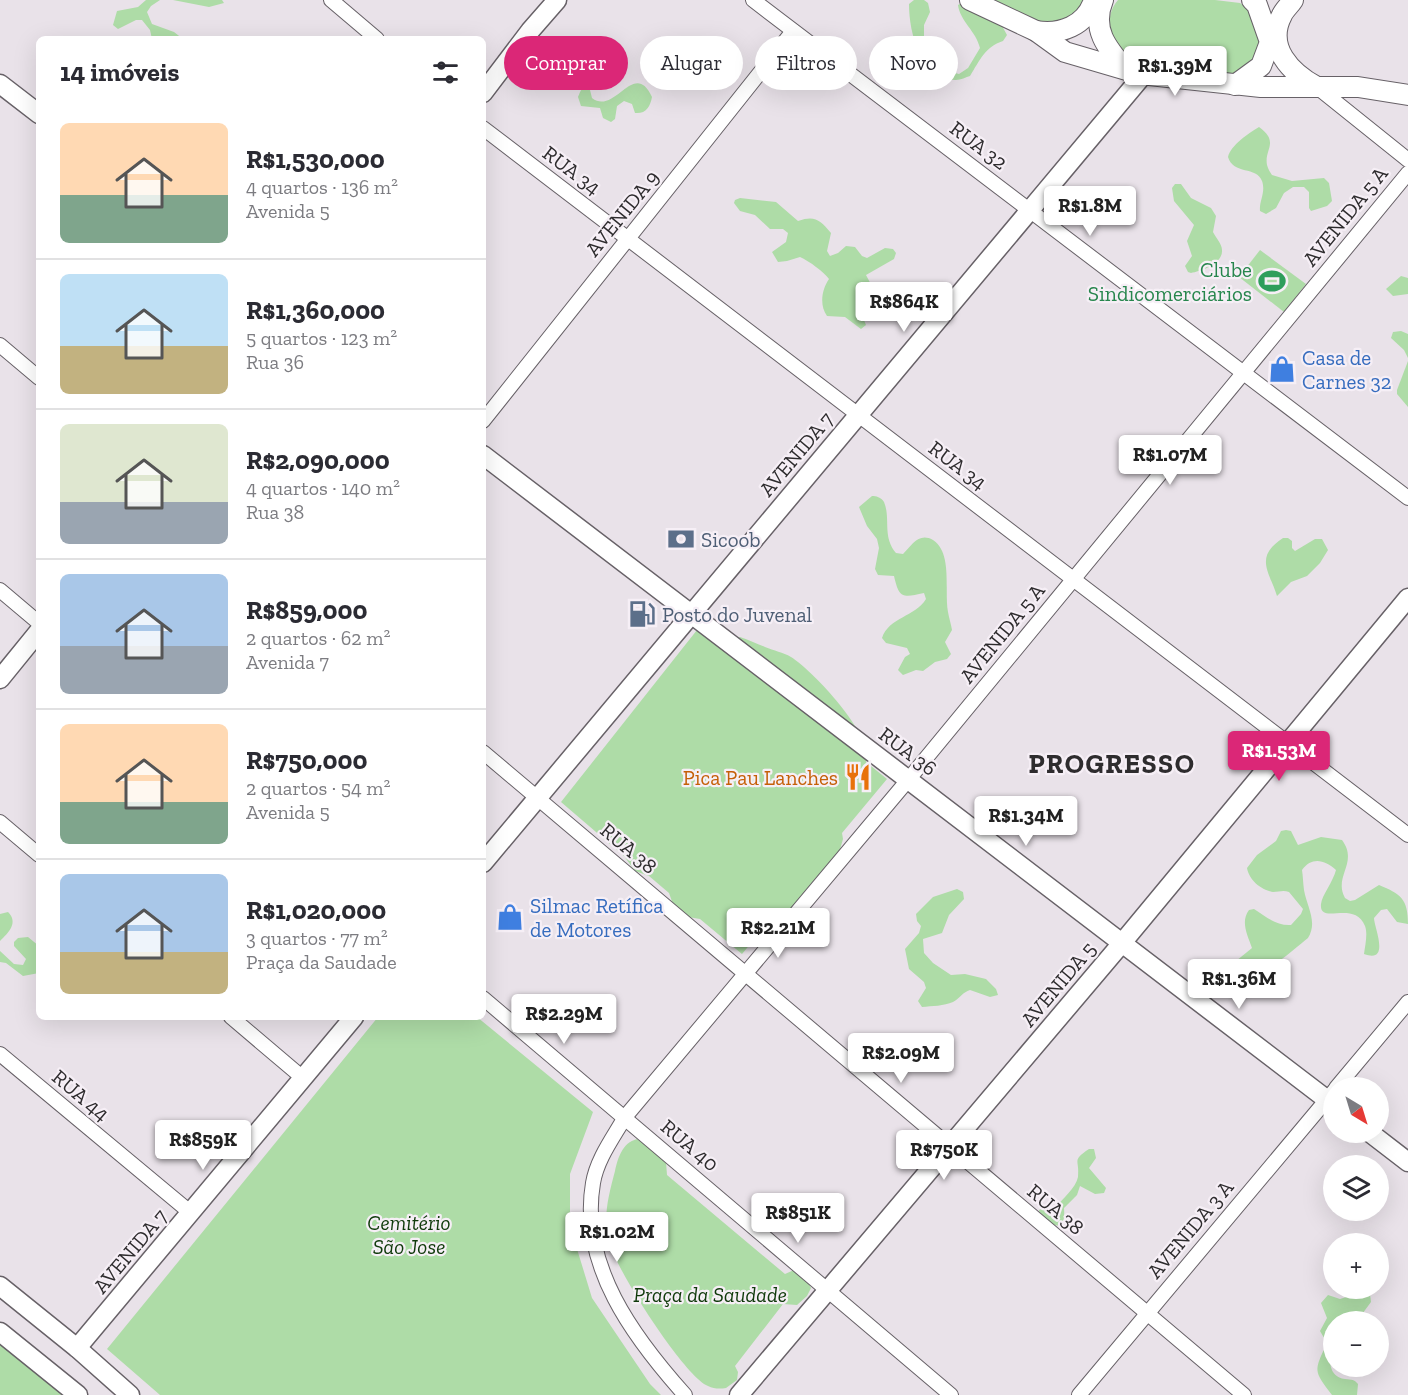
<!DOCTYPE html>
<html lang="pt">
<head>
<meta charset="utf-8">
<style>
	:root { --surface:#fff; --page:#f2f2f3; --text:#2b2b33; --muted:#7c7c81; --line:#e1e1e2; --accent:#db2777 }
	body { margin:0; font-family:"Zilla Slab",serif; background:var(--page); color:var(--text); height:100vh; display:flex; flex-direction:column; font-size:22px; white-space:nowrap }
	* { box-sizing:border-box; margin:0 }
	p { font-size:20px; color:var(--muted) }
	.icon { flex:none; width:33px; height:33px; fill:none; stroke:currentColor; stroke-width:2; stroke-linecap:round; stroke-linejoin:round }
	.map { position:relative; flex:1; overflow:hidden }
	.side { position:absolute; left:36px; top:36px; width:450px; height:984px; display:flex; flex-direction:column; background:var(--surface); border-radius:9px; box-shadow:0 6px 24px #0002 }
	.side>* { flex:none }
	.hud { position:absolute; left:504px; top:36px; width:570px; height:54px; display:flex; gap:12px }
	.needle { width:39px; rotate:142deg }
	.controls { position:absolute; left:1323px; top:1077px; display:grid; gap:12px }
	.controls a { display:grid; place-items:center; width:66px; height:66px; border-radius:50%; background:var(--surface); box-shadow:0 6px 24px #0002; font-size:30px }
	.price { position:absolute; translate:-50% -51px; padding:0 14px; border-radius:6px; background:#fff; color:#222; font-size:20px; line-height:39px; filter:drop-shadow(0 2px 3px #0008) }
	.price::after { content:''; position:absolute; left:50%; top:36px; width:18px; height:14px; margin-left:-9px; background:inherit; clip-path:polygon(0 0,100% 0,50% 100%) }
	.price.active { background:var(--accent); color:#fff }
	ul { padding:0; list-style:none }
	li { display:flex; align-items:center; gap:18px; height:150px; padding:0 24px }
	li+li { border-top:2px solid var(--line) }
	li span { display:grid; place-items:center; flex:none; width:168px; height:120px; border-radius:9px; color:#555 }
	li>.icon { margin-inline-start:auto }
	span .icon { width:72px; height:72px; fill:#fffc; stroke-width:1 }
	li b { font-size:26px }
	h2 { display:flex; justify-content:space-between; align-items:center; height:72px; padding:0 24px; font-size:26px }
	.chip { padding:0 21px; border-radius:27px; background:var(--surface); box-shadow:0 6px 24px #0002; font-size:21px; line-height:54px }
	.chip.active { background:var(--accent); color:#fff }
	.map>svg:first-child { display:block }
	.green { fill:#aedca7 }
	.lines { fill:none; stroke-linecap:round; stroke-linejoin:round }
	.minor-casing { stroke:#676167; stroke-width:16 }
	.tertiary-casing { stroke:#676167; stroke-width:21 }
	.secondary-casing { stroke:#676167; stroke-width:22 }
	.minor { stroke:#fff; stroke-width:14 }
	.tertiary { stroke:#fff; stroke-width:18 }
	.secondary { stroke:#fff; stroke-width:20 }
	.labels { text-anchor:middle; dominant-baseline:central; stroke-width:4.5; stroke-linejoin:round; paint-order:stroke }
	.street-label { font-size:21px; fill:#2e2c2e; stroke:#f6eff6 }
	.leisure-label { font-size:21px; fill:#27864d; stroke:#f6eff6; text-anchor:end }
	.shop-label { font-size:21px; fill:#366cbe; stroke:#f6eff6; text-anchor:start }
	.service-label { font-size:21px; fill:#4e5e75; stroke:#f6eff6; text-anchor:start }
	.food-label { font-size:21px; fill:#c56008; stroke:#f6eff6; text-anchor:end }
	.park-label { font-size:21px; font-style:italic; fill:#0f3a0a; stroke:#f6eff6 }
	.district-label { font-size:27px; font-weight:bold; letter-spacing:1.5px; fill:#2e2c2e; stroke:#f6eff6 }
</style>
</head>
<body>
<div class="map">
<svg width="1408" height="1395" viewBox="0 0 1408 1395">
	<rect width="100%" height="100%" fill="#e9e2e9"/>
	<g class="green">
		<path d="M146 0H160L151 6 147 12 152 24 174 32 183 39H152L150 30 142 20H136L118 29 113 25 117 11 138 7Z"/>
		<path d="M173 0H222L224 3 209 7Z"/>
		<path d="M914 0H924L928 3 930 12 924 25V40L936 61 947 71 959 74 968 68 980 48C976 31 960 21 958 5L963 2 1001 24 1007 35 1003 41C985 47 980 60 970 76 966 77 961 80 956 80 943 81 925 63 919 51 912 38 909 19 909 4Z"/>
		<path d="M982 0H1089V2L1055 29Z"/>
		<path d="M1118 0H1215L1240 3 1252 12 1261 24 1260 53 1237 77C1212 75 1145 72 1126 59 1120 54 1110 38 1109 31 1109 19 1110 9 1118 0Z"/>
		<path d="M601 65C610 65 616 65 618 74L595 80 590 90 592 98C615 116 634 58 652 97 650 107 646 114 635 113L632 104 624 101 617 106 615 119 611 122 603 118 600 108 581 106 578 97C583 84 591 73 601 65Z"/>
		<path d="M1259 127C1280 142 1264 149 1267 165 1268 169 1270 172 1272 175L1292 181 1324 178 1329 183 1332 201 1327 206 1311 211 1309 208V192L1304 187H1293L1284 193 1276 208 1266 214 1260 211C1259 201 1266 192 1262 181 1257 166 1233 175 1228 157 1231 145 1249 133 1259 127Z"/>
		<path d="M1175 184H1181L1191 198 1211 208 1216 216 1213 232C1216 238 1222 244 1222 250 1223 264 1201 271 1191 273L1188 272 1185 266 1192 256 1187 241 1194 225 1174 201 1172 188Z"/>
		<path d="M740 198 776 202 798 221C815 215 820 220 831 233L827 251 830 256 838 253 846 246 855 247 862 256 867 258 885 248 893 249 896 253 894 259 866 275 875 292 870 300 861 305V313L866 325 861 329 845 317 827 316C819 305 822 289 829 279 824 272 809 261 800 257L787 261 778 262 772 252 786 242 788 233 783 229H770L755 215 740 211 734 203 735 200Z"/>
		<path d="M1260 250 1306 284 1284 312 1239 277Z"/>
		<path d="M1401 276 1408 278V294L1393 296 1386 289Z"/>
		<path d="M1401 331 1408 334V358L1404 350 1391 338 1393 332Z"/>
		<path d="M1408 361V407L1397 394V390Z"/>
		<path d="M872 496C876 496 881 497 884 502 891 519 882 536 896 553L903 554C912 545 919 532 933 540 953 553 944 591 948 612 949 618 951 624 952 630L945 642 951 654 947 659 935 662 923 671 916 670 903 675 898 670 905 657 910 654 907 648 886 643 882 638C889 617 915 617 926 599L924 593C902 598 899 598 894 576L878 575 875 569 879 548 877 539 867 526 859 507Z"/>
		<path d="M1283 538H1288L1292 541V548L1295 551 1315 539H1322L1328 550 1320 563 1307 576 1291 582 1277 596C1269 571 1254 557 1283 538Z"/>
		<path d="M697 630 724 651 728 641 740 637C749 640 757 644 765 647 774 651 783 652 791 657 813 671 874 735 866 762L887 779 842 833 843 839 839 853 769 935 757 936 742 954 700 919 682 916 674 907 669 893 649 876 635 871 624 856 561 802Z"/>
		<path d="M1286 830 1291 831 1298 845 1321 837 1342 840C1359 863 1333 876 1345 898L1350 901 1355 900 1379 885C1401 894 1408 899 1408 924L1397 922 1387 909 1381 910 1374 918C1374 927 1391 964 1364 954 1365 946 1368 934 1365 926 1354 899 1319 926 1321 904 1322 895 1333 882 1336 870 1325 860 1312 856 1302 870 1303 876 1303 883 1304 890 1307 907 1318 922 1308 938 1295 948 1257 985 1241 969 1239 967 1238 964 1236 961L1252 948C1248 936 1240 922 1249 910L1254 909C1266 917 1277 926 1291 925L1301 914 1303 909 1289 892C1283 890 1279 892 1273 892 1261 890 1249 880 1247 868L1257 855 1276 841 1281 831Z"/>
		<path d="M957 889 963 892 964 899 949 915 942 933 923 939 924 953 933 963 951 975 965 974 986 979 996 989 998 995 990 997 970 990C963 992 960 998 953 1002 944 1006 932 1006 922 1007L918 1001 926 988 924 982 909 969 905 949 919 933 921 926 917 921 916 914 933 897Z"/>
		<path d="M8 912C19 923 8 933 0 941V914Z"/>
		<path d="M28 937 39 946V973L23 976 6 963 0 962V951L14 964 23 965 26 959 14 946V942L18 938Z"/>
		<path d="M378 1017H477L593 1112 570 1174V1226L592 1298 650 1384 661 1395H160L107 1349Z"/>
		<path d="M637 1139 655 1151 666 1162 667 1175 785 1274 794 1270 807 1280 811 1288 807 1296 797 1305 783 1304 735 1366 738 1372 737 1380 726 1388C720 1389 714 1389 708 1386 684 1376 614 1267 608 1239 603 1215 609 1194 615 1171 618 1158 622 1143 637 1139Z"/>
		<path d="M1089 1149H1094L1096 1158 1089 1168 1106 1188 1104 1193 1095 1194 1080 1186 1077 1195 1064 1208C1066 1232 1055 1228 1040 1216L1039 1210 1047 1206 1055 1208C1062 1199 1076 1188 1078 1177 1080 1159 1071 1161 1089 1149Z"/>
		<path d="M1359 1293 1370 1294 1371 1302 1357 1321 1334 1322 1333 1344 1331 1347C1329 1359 1328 1377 1345 1379 1352 1380 1354 1379 1358 1384L1357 1395H1332C1313 1370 1314 1371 1327 1343L1320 1331 1327 1318 1321 1303 1328 1295 1340 1299Z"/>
		<path d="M0 1342 64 1395H0Z"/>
	</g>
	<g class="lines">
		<defs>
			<g id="minor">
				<path d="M331 0 377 39"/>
				<path d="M753 0 1408 498"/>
				<path d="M1317 87 1408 160"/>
				<path d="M483 128 1408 835"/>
				<path d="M0 345 39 378"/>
				<path d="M483 421 793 31"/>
				<path d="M0 590 39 623"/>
				<path d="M483 752 1244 1395"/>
				<path d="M0 822 39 855"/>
				<path d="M483 998 951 1395"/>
				<path d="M231 1017 303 1078"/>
				<path d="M0 1054 191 1213"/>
				<path d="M1336 1088 1408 1002"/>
				<path d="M685 1395C634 1338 579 1265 593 1183 597 1159 613 1138 625 1117L908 780 1408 173"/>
				<path d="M1079 1395 1334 1091"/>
			</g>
			<g id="tertiary">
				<path d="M0 84 39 114"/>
				<path d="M483 93 530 31 557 0"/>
				<path d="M483 455 1334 1105"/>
				<path d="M0 679 39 631"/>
				<path d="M483 863 1144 74"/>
				<path d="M1369 1132 1408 1162"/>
				<path d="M0 1286 77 1348 130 1395"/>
				<path d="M0 1332 78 1395"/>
				<path d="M77 1348 354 1017"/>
				<path d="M739 1395 1122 943 1408 598"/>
			</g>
			<g id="secondary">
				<path d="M970 0 1036 31 1065 52 1140 74 1261 87H1358L1408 95"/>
				<path d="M1103 0C1091 29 1107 48 1125 69"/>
				<path d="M1293 0C1290 5 1284 10 1282 15 1265 47 1291 73 1317 87"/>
				<path d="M1036 31C1060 35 1086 26 1094 0"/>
				<path d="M1235 85 1261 66 1270 42 1257 5 1252 0"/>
			</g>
		</defs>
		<use href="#minor" class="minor-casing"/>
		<use href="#tertiary" class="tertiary-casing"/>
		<use href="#secondary" class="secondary-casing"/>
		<use href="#minor" class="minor"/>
		<use href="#tertiary" class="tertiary"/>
		<use href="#secondary" class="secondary"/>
	</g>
	<defs>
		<symbol id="stadium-bare" viewBox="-9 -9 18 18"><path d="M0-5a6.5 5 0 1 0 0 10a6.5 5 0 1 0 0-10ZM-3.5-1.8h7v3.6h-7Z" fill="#2e9e5b" stroke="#f6eff6" stroke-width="2.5" paint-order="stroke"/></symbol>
		<symbol id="shop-bare" viewBox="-9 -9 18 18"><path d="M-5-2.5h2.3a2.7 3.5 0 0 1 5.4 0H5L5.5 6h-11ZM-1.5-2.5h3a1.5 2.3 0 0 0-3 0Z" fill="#3f7fe0" stroke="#f6eff6" stroke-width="2.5" paint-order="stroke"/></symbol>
		<symbol id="bank-bare" viewBox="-9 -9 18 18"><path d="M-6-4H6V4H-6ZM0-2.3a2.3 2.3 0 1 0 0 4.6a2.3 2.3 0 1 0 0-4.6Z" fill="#5c6f8a" stroke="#f6eff6" stroke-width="2.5" paint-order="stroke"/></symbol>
		<symbol id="fuel-bare" viewBox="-9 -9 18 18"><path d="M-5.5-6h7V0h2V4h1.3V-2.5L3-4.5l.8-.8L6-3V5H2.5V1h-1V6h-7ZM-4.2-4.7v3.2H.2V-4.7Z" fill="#5c6f8a" stroke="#f6eff6" stroke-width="2.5" paint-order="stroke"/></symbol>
		<symbol id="restaurant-bare" viewBox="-9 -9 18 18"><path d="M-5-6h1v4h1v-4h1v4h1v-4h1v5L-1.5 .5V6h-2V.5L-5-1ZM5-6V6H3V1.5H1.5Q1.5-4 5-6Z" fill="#e8710a" stroke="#f6eff6" stroke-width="2.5" paint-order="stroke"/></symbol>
	</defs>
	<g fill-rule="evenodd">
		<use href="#stadium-bare" x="1253" y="262" width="38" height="38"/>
		<use href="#shop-bare" x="1263" y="350" width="38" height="38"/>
		<use href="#bank-bare" x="662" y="520" width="38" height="38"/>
		<use href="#fuel-bare" x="623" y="595" width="38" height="38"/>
		<use href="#restaurant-bare" x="839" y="758" width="38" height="38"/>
		<use href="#shop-bare" x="491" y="898" width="38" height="38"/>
	</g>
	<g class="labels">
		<g class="street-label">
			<text transform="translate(979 145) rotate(37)">RUA 32</text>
			<text transform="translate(572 170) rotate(37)">RUA 34</text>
			<text transform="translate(622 213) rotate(-51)">AVENIDA 9</text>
			<text transform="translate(1345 216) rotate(-51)">AVENIDA 5 A</text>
			<text transform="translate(796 454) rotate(-50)">AVENIDA 7</text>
			<text transform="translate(958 465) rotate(37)">RUA 34</text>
			<text transform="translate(1002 633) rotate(-51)">AVENIDA 5 A</text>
			<text transform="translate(908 751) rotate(37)">RUA 36</text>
			<text transform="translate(629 848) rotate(40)">RUA 38</text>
			<text transform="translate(1058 984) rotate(-50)">AVENIDA 5</text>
			<text transform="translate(81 1095) rotate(40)">RUA 44</text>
			<text transform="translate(690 1145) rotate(40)">RUA 40</text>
			<text transform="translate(1056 1209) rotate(40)">RUA 38</text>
			<text transform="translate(1190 1229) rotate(-50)">AVENIDA 3 A</text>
			<text transform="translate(130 1251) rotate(-50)">AVENIDA 7</text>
		</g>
		<g class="leisure-label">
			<text x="1252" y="269">Clube<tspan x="1252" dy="24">Sindicomerciários</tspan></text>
		</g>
		<g class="shop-label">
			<text x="1302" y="357">Casa de<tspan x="1302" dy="24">Carnes 32</tspan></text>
			<text x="530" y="905">Silmac Retífica<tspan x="530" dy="24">de Motores</tspan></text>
		</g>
		<g class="service-label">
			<text x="701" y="539">Sicoob</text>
			<text x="662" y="614">Posto do Juvenal</text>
		</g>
		<g class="food-label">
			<text x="838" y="777">Pica Pau Lanches</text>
		</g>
		<g class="park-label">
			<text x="409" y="1222">Cemitério<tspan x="409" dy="24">São Jose</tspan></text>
			<text x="710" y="1294">Praça da Saudade</text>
		</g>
		<g class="district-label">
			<text x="1112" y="764">PROGRESSO</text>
		</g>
	</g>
</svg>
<div class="controls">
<a><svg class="needle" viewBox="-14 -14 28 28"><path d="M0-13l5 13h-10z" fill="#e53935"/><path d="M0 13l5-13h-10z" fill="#7c7c81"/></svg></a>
<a><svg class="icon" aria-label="layers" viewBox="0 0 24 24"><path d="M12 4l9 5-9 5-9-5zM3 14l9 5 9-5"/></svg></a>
<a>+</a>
<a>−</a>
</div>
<b class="price" style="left:1175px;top:97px">R$1.39M</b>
<b class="price" style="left:1090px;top:237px">R$1.8M</b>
<b class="price" style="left:904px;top:333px">R$864K</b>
<b class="price" style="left:1170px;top:486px">R$1.07M</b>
<b class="price active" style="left:1279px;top:782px">R$1.53M</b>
<b class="price" style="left:1026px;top:847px">R$1.34M</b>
<b class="price" style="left:778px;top:959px">R$2.21M</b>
<b class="price" style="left:1239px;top:1010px">R$1.36M</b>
<b class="price" style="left:564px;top:1045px">R$2.29M</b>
<b class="price" style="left:901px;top:1084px">R$2.09M</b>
<b class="price" style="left:203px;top:1171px">R$859K</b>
<b class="price" style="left:944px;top:1181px">R$750K</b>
<b class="price" style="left:798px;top:1244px">R$851K</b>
<b class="price" style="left:617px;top:1263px">R$1.02M</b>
<div class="hud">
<a class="chip active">Comprar</a>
<a class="chip">Alugar</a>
<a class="chip">Filtros</a>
<a class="chip">Novo</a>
</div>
<section class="side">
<h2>14 imóveis<svg class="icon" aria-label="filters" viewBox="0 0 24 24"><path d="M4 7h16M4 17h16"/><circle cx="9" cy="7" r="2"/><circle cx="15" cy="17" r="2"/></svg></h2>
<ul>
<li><span style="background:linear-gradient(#ffd9b3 60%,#7fa58c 0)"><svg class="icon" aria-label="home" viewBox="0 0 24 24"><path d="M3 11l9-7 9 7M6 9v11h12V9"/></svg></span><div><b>R$1,530,000</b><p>4 quartos · 136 m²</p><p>Avenida 5</p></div></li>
<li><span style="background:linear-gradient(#bfe0f5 60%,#c2b280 0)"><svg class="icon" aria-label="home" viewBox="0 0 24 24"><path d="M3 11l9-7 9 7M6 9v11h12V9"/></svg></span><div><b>R$1,360,000</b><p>5 quartos · 123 m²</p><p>Rua 36</p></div></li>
<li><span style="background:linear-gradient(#dfe7d0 65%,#9aa5b1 0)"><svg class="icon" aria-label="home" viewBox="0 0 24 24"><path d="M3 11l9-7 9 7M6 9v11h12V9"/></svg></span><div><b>R$2,090,000</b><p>4 quartos · 140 m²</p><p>Rua 38</p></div></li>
<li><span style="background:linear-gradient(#a9c7e8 60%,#9aa5b1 0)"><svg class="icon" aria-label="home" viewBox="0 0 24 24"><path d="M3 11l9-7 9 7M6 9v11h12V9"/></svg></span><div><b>R$859,000</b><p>2 quartos · 62 m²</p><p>Avenida 7</p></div></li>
<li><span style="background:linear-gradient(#ffd9b3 65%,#7fa58c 0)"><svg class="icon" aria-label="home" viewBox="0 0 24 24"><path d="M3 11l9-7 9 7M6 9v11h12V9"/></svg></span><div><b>R$750,000</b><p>2 quartos · 54 m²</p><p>Avenida 5</p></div></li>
<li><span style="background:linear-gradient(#a9c7e8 65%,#c2b280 0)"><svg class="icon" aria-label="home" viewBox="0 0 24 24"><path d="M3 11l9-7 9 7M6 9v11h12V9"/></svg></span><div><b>R$1,020,000</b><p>3 quartos · 77 m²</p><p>Praça da Saudade</p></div></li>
</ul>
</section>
</div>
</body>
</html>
